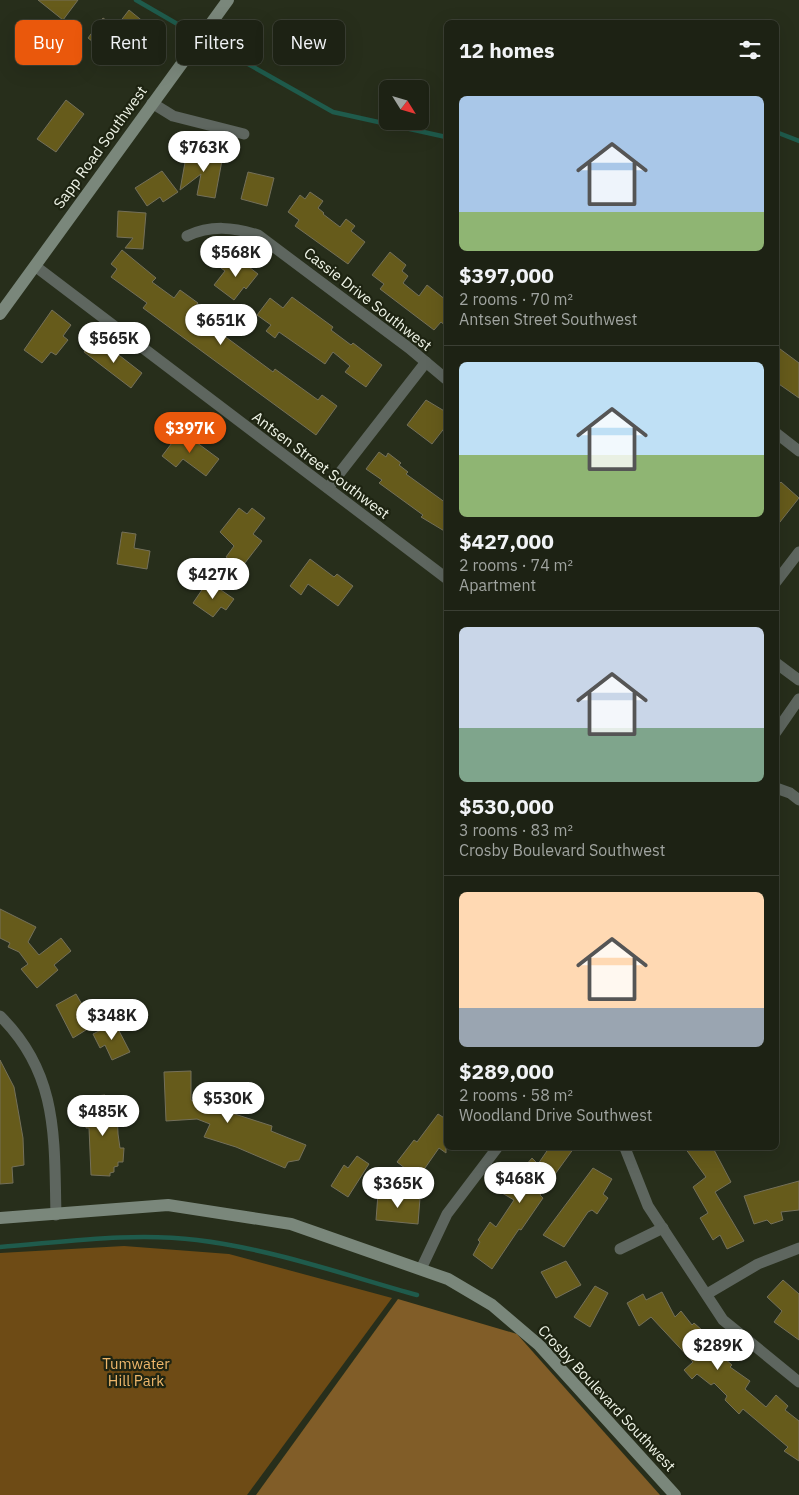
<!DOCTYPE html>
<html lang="en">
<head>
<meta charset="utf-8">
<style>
	:root { --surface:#1d2214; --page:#2a2f22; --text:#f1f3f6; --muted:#a0a4a0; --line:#3b3f34; --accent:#ea580c }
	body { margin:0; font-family:"IBM Plex Sans",sans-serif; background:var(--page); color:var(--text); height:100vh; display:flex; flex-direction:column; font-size:19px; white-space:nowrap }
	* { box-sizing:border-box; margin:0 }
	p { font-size:16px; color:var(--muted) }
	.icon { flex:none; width:28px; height:28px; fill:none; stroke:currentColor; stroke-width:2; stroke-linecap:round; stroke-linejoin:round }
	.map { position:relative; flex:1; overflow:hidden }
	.drawer { position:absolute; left:444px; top:20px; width:335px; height:1130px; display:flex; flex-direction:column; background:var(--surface); border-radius:8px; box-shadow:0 5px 20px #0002,0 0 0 1px var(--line) }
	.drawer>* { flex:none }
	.top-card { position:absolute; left:15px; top:20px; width:354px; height:45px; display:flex; gap:10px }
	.needle { width:32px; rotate:127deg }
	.buttons { position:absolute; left:379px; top:80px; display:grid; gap:10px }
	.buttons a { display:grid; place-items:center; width:50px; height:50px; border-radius:8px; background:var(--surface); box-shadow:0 5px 20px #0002,0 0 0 1px var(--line); font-size:25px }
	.price { position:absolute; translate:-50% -42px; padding:0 11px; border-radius:18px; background:#fff; color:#222; font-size:16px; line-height:32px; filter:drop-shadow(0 1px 2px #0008) }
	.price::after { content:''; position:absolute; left:50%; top:30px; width:15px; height:11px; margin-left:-8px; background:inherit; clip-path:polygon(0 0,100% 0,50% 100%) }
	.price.active { background:var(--accent); color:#fff }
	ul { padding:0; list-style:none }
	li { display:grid; align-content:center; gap:10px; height:265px; padding:0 15px }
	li+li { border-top:1px solid var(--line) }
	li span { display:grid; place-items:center; height:155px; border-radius:8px; color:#555 }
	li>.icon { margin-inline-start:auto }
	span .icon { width:90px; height:90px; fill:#fffc; stroke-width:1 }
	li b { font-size:21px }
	h2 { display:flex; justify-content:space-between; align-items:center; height:60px; padding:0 15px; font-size:21px }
	.pill { padding:0 18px; border-radius:8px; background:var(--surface); box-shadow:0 5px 20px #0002,0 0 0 1px var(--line); font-size:18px; line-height:45px }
	.pill.active { background:var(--accent); color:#fff }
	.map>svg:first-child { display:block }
	.green { fill:#6e4b15 }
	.forest { fill:#815d28 }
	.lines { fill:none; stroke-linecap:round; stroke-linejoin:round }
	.stream { stroke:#1f5b4c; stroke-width:4.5 }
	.building { fill:#665b1b; stroke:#74705a }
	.street { stroke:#5e665f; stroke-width:11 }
	.secondary { stroke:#7a877b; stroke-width:12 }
	.labels { text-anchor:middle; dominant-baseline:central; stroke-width:4.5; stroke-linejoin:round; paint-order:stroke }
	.street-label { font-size:15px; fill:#eff4e7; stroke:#1e2412 }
	.park-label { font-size:15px; fill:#eeb76b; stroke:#1e2412 }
</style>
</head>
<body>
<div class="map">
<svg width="799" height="1495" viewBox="0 0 799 1495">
	<rect width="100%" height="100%" fill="#272e1b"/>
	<path class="green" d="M124 1246 229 1254 392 1298 247 1495H0V1253Z"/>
	<path class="forest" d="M398 1299 517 1334 660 1495H256Z"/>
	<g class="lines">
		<g class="stream">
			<path d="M136 0 186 29"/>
			<path d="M218 47 333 112 446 137"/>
			<path d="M776 132 799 141"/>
			<path d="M0 1247C65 1242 132 1232 197 1240 272 1249 345 1275 417 1295"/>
		</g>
	</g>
	<g class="building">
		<path d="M38 0H78L63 20Z"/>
		<path d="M129 10 145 23 116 60 88 38 103 18 116 27Z"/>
		<path d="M66 100 84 114 56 152 37 139Z"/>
		<path d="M200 151 223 155 215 198 197 195 201 174 180 190 186 157 199 160Z"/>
		<path d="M162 171 178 192 163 202 160 197 147 206 135 188Z"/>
		<path d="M248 172 274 178 267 206 241 199Z"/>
		<path d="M310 192 323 201 318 208 324 213 323 214 340 227 346 219 355 226 351 231 365 242 348 264 295 226 299 220 288 212 300 195 305 199Z"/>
		<path d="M118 211 146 213 143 249 125 248 133 238 117 237Z"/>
		<path d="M122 250 156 278 152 282 174 298 180 290 198 303 193 309 217 326 215 329 273 372 275 369 318 400 322 395 337 406 316 435 143 308 147 303 111 277 117 269 111 264Z"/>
		<path d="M390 252 406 265 402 271 408 276 403 283 419 296 427 285 446 300V326L441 322 434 330 380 289 384 284 372 275Z"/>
		<path d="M236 257 258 274 246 289 244 287 234 300 214 285 225 271 221 268 223 265 228 267Z"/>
		<path d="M292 297 333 327 331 330 351 345 353 343 382 365 366 387 345 372 350 366 333 352 325 364 279 332 275 338 266 331 271 325 257 315 270 298 283 308Z"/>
		<path d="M52 310 71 325 63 336 68 340 56 355 51 352 42 363 24 350Z"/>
		<path d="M92 341 103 350 106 345 142 373 131 388 84 352Z"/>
		<path d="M776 346 799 363V398L776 382Z"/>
		<path d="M426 400 446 412V426L432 444 407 425Z"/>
		<path d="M181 431 219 459 206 476 183 459 176 467 162 456Z"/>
		<path d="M379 452 386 457 388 453 401 463 399 465 408 472 406 474 446 503V532L421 517 423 515 379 483 382 480 366 469Z"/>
		<path d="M781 482 799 498 776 527V487Z"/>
		<path d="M239 508 247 514 252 508 265 518 253 534 262 541 241 568 226 557 234 546 220 532Z"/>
		<path d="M122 532 136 534 134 548 150 551 147 569 117 564Z"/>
		<path d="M310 559 334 577 337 574 353 586 338 606 308 584 301 595 290 586Z"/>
		<path d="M208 581 234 599 226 610 221 607 213 617 193 603Z"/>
		<path d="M0 909 36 927 28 942 39 955 61 938 71 951 54 965 58 970 37 988 21 969 28 964 19 952 8 947 10 943 0 938Z"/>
		<path d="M76 994 94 1025 73 1038 56 1005Z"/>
		<path d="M115 1023 130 1052 112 1060 105 1045 100 1048 93 1034Z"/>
		<path d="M0 1060 14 1087 23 1138 24 1165 12 1167 13 1183 0 1184Z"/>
		<path d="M191 1071V1100L272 1126 271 1131 306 1145 299 1160 288 1162 285 1168 236 1147 204 1137 210 1124 197 1119 166 1121 164 1072Z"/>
		<path d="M105 1095 106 1108H117L118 1134 120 1148H124L123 1162H118V1166L114 1167V1172L110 1173V1176L91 1175 89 1128H86V1097Z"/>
		<path d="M438 1114 446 1119V1153L439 1148 418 1178 397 1162 414 1140 417 1142Z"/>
		<path d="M549 1148H574L540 1195 543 1198 521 1230 519 1229 492 1269 473 1255 480 1242 478 1240 490 1222 496 1227 514 1200 502 1193 532 1158 538 1164Z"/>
		<path d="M685 1148H713L731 1182 715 1192 744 1241 727 1249 720 1235 713 1240 700 1218 708 1213 693 1187 706 1177Z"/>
		<path d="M357 1156 369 1164 348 1197 331 1186 344 1165 348 1168Z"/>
		<path d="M593 1168 612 1179 603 1194 608 1198 597 1214 592 1210 588 1212 564 1247 543 1235Z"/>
		<path d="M799 1181V1210L781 1212 783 1220 771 1224 767 1220 754 1224 744 1196Z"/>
		<path d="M378 1194 420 1198 418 1224 376 1220Z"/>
		<path d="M566 1261 581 1285 556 1298 541 1272Z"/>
		<path d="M783 1280 799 1294V1340L774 1322 782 1311 767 1297Z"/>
		<path d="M595 1286 608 1293 590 1327 574 1317Z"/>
		<path d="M662 1292 675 1317 681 1311 692 1325 694 1323 702 1330 700 1334 704 1339 700 1343 720 1360 724 1358 732 1365 730 1367 750 1381 745 1389 766 1407 776 1395 788 1406 785 1410 799 1421V1461L784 1451 788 1447 743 1409 739 1414 725 1400 727 1396 714 1383 711 1385 697 1374 692 1379 684 1370 693 1362 651 1317 639 1326 627 1303 643 1294 646 1300Z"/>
	</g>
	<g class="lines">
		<g class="street">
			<path d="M152 103 173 116 244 134"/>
			<path d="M187 236C211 225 233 227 258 235L409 348 446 379"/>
			<path d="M35 266 446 578"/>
			<path d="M776 433 799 451"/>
			<path d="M328 488 426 362"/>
			<path d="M776 582 799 552"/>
			<path d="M776 663 799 680"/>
			<path d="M776 732 799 699"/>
			<path d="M776 788 790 793 799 800"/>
			<path d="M0 1016C59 1074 54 1139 56 1215"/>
			<path d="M625 1148 648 1206 723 1320 799 1382"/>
			<path d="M620 1249 663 1228"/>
			<path d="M421 1269 447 1214 497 1148"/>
			<path d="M707 1294 758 1264 799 1248"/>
		</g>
		<g class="secondary">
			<path d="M0 314 228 0"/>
			<path d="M0 1218 168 1205 291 1224 448 1279 492 1305 539 1345 675 1495"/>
		</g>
	</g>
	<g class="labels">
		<g class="street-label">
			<text transform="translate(100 147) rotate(-54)">Sapp Road Southwest</text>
			<text transform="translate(368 299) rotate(38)">Cassie Drive Southwest</text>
			<text transform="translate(321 465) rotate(37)">Antsen Street Southwest</text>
			<text transform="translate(607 1398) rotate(47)">Crosby Boulevard Southwest</text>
		</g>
		<g class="park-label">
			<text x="136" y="1363">Tumwater<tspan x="136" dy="17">Hill Park</tspan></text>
		</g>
	</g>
</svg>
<div class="buttons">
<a><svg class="needle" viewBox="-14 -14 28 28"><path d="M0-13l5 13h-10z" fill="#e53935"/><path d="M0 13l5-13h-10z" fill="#a0a4a0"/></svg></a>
</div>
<b class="price" style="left:204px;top:173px">$763K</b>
<b class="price" style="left:236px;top:278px">$568K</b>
<b class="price" style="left:221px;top:346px">$651K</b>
<b class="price" style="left:114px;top:364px">$565K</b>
<b class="price active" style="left:190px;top:454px">$397K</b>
<b class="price" style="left:213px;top:600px">$427K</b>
<b class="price" style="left:112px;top:1041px">$348K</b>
<b class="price" style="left:228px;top:1124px">$530K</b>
<b class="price" style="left:103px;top:1137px">$485K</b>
<b class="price" style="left:520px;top:1204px">$468K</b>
<b class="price" style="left:398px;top:1209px">$365K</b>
<b class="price" style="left:718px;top:1371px">$289K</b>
<div class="top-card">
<a class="pill active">Buy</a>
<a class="pill">Rent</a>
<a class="pill">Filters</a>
<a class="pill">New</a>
</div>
<section class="drawer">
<h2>12 homes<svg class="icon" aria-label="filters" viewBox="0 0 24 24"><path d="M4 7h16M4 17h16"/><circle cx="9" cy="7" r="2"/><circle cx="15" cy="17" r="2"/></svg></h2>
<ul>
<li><span style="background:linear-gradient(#a9c7e8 75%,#8fb573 0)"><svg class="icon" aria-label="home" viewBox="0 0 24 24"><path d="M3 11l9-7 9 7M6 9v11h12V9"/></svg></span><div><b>$397,000</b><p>2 rooms · 70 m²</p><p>Antsen Street Southwest</p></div></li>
<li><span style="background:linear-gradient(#bfe0f5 60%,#8fb573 0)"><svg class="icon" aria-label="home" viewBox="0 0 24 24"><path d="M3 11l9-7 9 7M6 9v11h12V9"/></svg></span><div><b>$427,000</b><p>2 rooms · 74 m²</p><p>Apartment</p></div></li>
<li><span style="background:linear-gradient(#c9d6e8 65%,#7fa58c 0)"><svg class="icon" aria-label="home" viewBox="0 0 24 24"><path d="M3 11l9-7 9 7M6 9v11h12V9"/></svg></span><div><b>$530,000</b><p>3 rooms · 83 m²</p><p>Crosby Boulevard Southwest</p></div></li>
<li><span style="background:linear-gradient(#ffd9b3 75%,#9aa5b1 0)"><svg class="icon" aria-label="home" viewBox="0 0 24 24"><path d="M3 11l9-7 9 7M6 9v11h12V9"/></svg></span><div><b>$289,000</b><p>2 rooms · 58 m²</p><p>Woodland Drive Southwest</p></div></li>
</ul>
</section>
</div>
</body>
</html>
